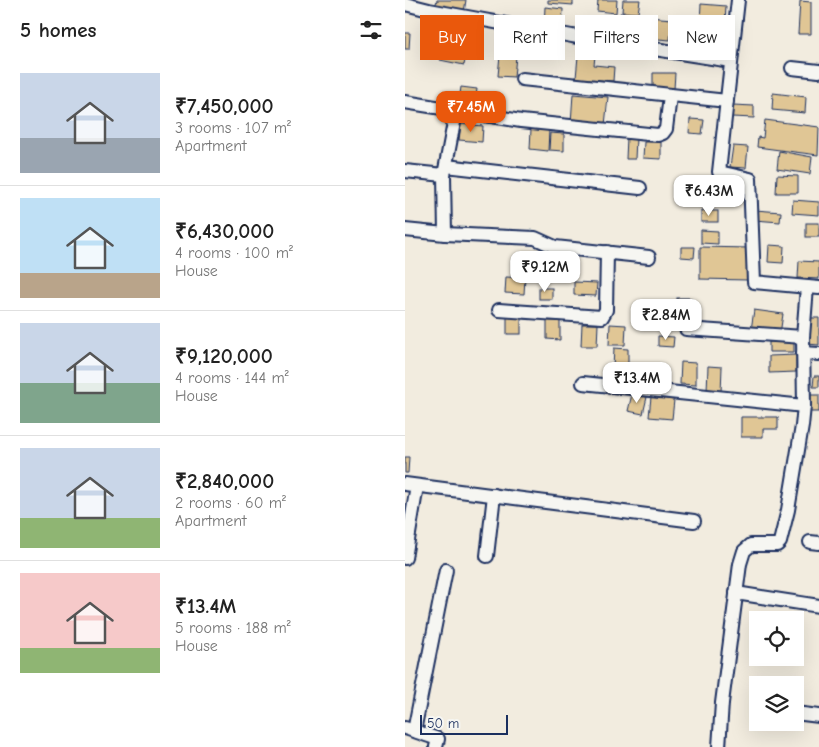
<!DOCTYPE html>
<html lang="en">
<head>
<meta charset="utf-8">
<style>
	:root { --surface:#fff; --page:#f6f6f6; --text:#222; --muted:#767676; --line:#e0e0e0; --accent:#ea580c }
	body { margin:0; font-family:"Comic Neue",sans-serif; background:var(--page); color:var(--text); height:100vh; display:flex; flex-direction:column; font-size:19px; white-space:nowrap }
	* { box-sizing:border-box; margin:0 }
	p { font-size:16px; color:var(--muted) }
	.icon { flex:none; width:28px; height:28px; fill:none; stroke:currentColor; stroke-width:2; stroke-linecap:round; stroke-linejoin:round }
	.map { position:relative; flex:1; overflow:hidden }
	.drawer { display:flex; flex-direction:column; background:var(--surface); width:405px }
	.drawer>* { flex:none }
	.banner { position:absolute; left:15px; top:15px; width:324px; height:45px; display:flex; gap:10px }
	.controls { position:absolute; left:344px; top:611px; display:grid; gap:10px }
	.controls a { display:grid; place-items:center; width:55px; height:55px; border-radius:0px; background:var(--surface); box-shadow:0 5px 20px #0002; font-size:25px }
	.scale { position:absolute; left:15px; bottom:12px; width:88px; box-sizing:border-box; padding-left:5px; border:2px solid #1b2f5e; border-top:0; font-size:14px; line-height:18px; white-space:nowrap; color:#1b2f5e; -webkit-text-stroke:4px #f6f6f2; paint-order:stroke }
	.price { position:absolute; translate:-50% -42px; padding:0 11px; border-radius:10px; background:#fff; color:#222; font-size:16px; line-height:32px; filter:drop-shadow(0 1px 2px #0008) }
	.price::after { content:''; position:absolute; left:50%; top:30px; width:15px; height:11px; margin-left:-8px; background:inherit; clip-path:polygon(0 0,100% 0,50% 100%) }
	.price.selected { background:var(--accent); color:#fff }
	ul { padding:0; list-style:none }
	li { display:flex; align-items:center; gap:15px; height:125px; padding:0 20px }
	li+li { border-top:1px solid var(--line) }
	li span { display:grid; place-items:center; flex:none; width:140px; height:100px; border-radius:0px; color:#555 }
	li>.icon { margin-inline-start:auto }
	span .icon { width:60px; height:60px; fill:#fffc; stroke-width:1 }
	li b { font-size:21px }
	h2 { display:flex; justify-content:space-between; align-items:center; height:60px; padding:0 20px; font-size:21px }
	.chip { padding:0 18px; border-radius:0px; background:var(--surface); box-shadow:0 5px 20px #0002; font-size:18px; line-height:45px }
	.chip.selected { background:var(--accent); color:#fff }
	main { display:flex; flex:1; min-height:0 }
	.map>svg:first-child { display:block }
	.building { fill:#e0c695; stroke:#1b2f5e }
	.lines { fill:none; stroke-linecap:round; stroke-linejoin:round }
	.minor-casing { stroke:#1b2f5e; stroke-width:16 }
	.minor { stroke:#f6f6f2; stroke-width:12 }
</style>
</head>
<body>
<main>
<section class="drawer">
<h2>5 homes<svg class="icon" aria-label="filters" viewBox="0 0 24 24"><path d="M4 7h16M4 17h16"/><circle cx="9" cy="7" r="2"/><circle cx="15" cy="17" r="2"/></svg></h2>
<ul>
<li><span style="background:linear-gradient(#c9d6e8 65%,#9aa5b1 0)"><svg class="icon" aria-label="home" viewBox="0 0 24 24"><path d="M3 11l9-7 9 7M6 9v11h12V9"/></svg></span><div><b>₹7,450,000</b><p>3 rooms · 107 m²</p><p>Apartment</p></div></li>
<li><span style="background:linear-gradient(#bfe0f5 75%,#b9a48a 0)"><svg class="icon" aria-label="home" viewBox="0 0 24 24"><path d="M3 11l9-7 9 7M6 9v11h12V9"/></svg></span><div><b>₹6,430,000</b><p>4 rooms · 100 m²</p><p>House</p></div></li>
<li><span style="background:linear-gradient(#c9d6e8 60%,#7fa58c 0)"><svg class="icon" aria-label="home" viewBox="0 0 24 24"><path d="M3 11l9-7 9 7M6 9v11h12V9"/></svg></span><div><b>₹9,120,000</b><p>4 rooms · 144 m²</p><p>House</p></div></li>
<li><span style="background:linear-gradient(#c9d6e8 70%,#8fb573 0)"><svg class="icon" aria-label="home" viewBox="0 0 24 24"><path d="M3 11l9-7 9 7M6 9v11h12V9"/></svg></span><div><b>₹2,840,000</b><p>2 rooms · 60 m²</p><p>Apartment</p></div></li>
<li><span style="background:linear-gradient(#f6c9c9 75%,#8fb573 0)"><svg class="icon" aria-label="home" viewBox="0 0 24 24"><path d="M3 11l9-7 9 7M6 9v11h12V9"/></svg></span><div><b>₹13.4M</b><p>5 rooms · 188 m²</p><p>House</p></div></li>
</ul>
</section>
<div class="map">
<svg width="414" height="747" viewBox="0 0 414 747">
	<rect width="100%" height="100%" fill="#f2ecdf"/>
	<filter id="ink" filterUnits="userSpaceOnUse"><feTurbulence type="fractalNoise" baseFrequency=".02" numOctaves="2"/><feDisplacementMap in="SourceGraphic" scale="10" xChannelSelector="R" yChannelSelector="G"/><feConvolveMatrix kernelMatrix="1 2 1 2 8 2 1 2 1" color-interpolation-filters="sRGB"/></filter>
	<g filter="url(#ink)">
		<g class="building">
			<path d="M32 0H61L59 12 30 7Z"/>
			<path d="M143 0H168V5L143 3Z"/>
			<path d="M193 0H212L211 13 192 11Z"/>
			<path d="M218 0H235L233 13 217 12Z"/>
			<path d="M395 1 406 2V34H393Z"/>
			<path d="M296 4 321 6 320 24 295 22Z"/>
			<path d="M140 7 158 9 157 29 139 27Z"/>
			<path d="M215 13 236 15 234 38 213 36Z"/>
			<path d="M244 17 267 19 265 40 242 38Z"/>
			<path d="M0 33H5L4 49H0Z"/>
			<path d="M95 36 111 37 110 53 94 51Z"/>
			<path d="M39 42 63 47 59 65 35 60Z"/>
			<path d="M174 45 191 47 189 65 209 67 208 81 171 78Z"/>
			<path d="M95 55 111 56 109 77 93 76Z"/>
			<path d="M248 73H270L269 89H248Z"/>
			<path d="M56 87 72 89 69 111 53 108Z"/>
			<path d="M368 93 401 97 400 113 367 110Z"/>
			<path d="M168 94 203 97 200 125 166 123Z"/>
			<path d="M73 97 97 100 95 116 71 113Z"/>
			<path d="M328 105 349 106V118L327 117Z"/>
			<path d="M285 119 299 120 297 134 284 133Z"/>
			<path d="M360 120 414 127 413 155 352 147 353 137 358 138Z"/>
			<path d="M56 124 78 126 77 142 54 140Z"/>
			<path d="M126 129 144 130 143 151 125 149Z"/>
			<path d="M145 133 159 134V151L144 150Z"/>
			<path d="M222 137 231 138 230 159H221Z"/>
			<path d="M239 142H256V159L238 158Z"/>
			<path d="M328 146 343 147 341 168 325 167Z"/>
			<path d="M374 151 407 157 405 174 372 169Z"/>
			<path d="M372 175 393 176V193H371Z"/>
			<path d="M388 200 414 202V215L387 213Z"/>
			<path d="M350 210 376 212 375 222 349 220Z"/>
			<rect x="296" y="211" width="17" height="11"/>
			<rect x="401" y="223" width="13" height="14"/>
			<path d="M296 230 313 231V244L296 243Z"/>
			<path d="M364 245 379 246 378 263 363 262Z"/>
			<path d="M276 247H290L289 258 276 257Z"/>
			<path d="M295 247 344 248 343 280 295 279Z"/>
			<path d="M394 261 414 262V279L393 278Z"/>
			<path d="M101 277 120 278 119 294 100 293Z"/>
			<path d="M169 282 192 283 191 296 169 295Z"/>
			<rect x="134" y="288" width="13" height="11"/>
			<rect x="272" y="298" width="14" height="26"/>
			<path d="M349 310 378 314 375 334 346 330Z"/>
			<rect x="102" y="315" width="14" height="19"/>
			<path d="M403 318H414V345L402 344Z"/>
			<path d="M142 321H155V340L142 339Z"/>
			<path d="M177 324H193L192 346H176Z"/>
			<path d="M205 324 221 325 220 345H204Z"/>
			<path d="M253 336 269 337 268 347 253 346Z"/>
			<path d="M364 342 389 343V352H364Z"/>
			<path d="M209 348 223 349V368H208Z"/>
			<path d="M391 355V372L364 373V356Z"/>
			<path d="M276 362 291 363V385L275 384Z"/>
			<path d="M303 366 317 367 316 392 302 391Z"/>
			<path d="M409 376H414V387H408Z"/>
			<path d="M227 394 242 397 238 414 223 411Z"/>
			<path d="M404 395H414V412H403Z"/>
			<path d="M246 397 269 400 267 419 244 417Z"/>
			<path d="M336 417H373V429H358V437H336Z"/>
			<path d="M0 457H4L3 473H0Z"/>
		</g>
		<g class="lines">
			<defs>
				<g id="minor">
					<path d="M333 0 314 172 345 179 349 282 414 288"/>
					<path d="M0 4 24 10 167 36 326 61"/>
					<path d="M387 68 414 71"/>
					<path d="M117 79 322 101"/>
					<path d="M0 102 116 121 253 135 258 133 261 129 265 96"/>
					<path d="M41 166 235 188"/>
					<path d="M0 171 39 175"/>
					<path d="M0 230 40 234 130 238 150 247 244 257"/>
					<path d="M40 234 39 175 51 112"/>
					<path d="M94 310 197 317 201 310 202 252"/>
					<path d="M281 329 398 337"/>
					<path d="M398 353 414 354"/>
					<path d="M178 383 399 406"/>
					<path d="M0 484 289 521"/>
					<path d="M405 542 414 543"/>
					<path d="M82 556 89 495"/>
					<path d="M0 558 12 486"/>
					<path d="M331 593 414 606"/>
					<path d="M390 713 414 716"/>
					<path d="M0 728 33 739 31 747"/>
					<path d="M9 731 41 570"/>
					<path d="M314 747 317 703 335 564 339 551 346 545H372L375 542 383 510 397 426 399 406 398 337 402 287"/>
				</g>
			</defs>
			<use href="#minor" class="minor-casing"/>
			<use href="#minor" class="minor"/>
		</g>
	</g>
</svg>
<div class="controls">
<a><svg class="icon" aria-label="locate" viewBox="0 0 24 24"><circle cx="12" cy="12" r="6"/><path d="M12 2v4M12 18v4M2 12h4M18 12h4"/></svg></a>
<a><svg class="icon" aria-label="layers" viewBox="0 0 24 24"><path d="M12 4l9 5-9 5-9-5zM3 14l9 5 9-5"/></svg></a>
</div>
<div class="scale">50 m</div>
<b class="price selected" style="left:66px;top:133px">₹7.45M</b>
<b class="price" style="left:304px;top:217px">₹6.43M</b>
<b class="price" style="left:140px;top:293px">₹9.12M</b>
<b class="price" style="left:261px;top:341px">₹2.84M</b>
<b class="price" style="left:232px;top:404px">₹13.4M</b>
<div class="banner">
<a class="chip selected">Buy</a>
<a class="chip">Rent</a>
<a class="chip">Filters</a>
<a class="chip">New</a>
</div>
</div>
</main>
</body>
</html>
